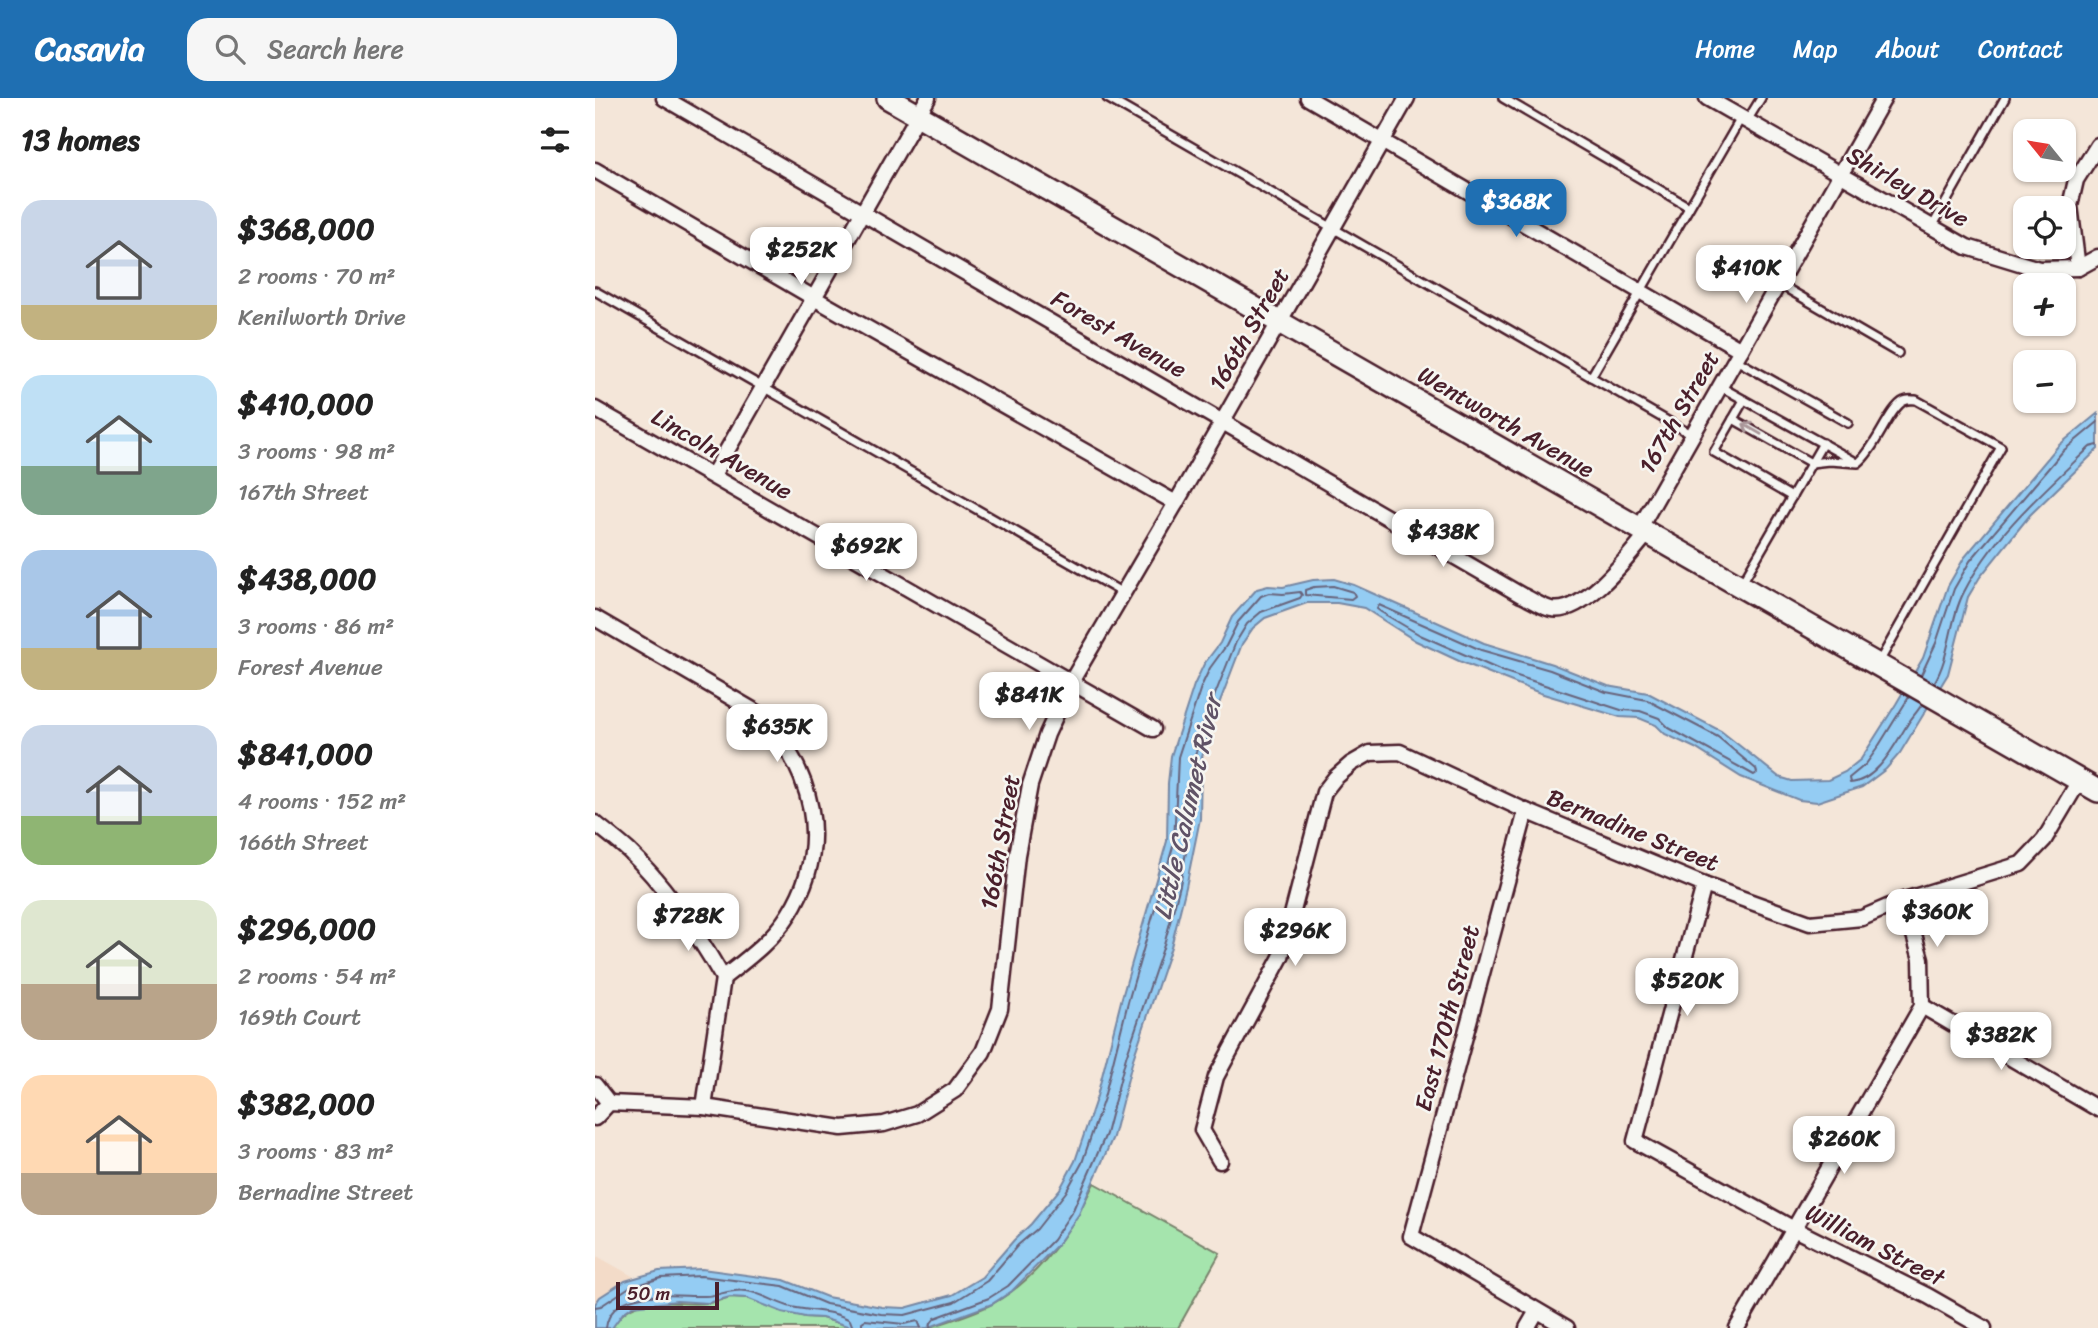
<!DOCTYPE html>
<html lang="en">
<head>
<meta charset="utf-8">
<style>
	:root { --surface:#fff; --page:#f6f6f6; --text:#222; --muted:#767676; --accent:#1f6fb2 }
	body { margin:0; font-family:Sriracha,sans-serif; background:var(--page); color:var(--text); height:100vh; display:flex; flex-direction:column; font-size:26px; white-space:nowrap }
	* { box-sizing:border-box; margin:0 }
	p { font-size:23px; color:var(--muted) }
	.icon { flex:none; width:38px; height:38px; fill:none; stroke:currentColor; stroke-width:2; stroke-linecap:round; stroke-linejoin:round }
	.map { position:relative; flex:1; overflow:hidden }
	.side { display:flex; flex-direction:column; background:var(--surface); width:595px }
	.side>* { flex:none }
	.needle { width:46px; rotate:300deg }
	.fabs { position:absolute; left:1418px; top:21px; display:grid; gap:14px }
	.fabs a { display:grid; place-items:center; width:63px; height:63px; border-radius:14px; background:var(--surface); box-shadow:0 2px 5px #0004; font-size:35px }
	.scale { position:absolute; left:21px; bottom:18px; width:103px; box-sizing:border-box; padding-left:7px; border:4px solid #4a1f2b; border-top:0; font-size:19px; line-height:24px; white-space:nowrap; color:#4a1f2b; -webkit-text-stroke:5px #f6f6f2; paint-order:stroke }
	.price { position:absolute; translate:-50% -60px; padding:0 16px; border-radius:14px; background:#fff; color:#222; font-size:23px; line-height:46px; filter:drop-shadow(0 2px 4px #0008) }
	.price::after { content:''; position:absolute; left:50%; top:42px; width:21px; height:16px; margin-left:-10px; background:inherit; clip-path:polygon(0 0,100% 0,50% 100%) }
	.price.active { background:var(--accent); color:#fff }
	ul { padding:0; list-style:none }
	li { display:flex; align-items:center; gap:21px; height:175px; padding:0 21px }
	li span { display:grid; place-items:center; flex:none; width:196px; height:140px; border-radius:21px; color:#555 }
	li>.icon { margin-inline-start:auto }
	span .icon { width:84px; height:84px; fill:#fffc; stroke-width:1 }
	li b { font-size:30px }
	h2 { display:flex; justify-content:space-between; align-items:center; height:84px; padding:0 21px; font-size:30px }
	header { display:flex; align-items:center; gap:42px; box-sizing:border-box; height:98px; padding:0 35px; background:var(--accent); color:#fff }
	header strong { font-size:33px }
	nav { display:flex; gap:38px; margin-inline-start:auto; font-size:24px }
	.search { width:490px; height:63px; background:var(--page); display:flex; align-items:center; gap:18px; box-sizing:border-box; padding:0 24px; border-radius:21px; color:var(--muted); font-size:26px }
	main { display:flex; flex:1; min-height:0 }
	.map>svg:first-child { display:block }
	.built { fill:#f3dbc8 }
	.grass { fill:#a5e4ad; stroke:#78826c; stroke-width:2 }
	.water { fill:#94ccf3; stroke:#7687a3; stroke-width:2 }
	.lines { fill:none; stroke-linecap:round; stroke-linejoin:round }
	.shore { stroke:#68647b; stroke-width:2 }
	.lane-casing { stroke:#4a1f2b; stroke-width:12 }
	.street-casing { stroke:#4a1f2b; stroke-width:19 }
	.secondary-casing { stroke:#4a1f2b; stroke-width:26 }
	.lane { stroke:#f6f6f2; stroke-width:7 }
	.street { stroke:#f6f6f2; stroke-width:14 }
	.secondary { stroke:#f6f6f2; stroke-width:21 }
	.oneway { stroke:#a99598 }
	.labels { text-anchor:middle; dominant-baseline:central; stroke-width:5; stroke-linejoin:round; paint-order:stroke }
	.street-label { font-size:24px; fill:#4a1f2b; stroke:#f6f6f2 }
	.water-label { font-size:26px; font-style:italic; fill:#605367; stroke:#f6f6f2 }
</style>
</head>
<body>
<header>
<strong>Casavia</strong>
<div class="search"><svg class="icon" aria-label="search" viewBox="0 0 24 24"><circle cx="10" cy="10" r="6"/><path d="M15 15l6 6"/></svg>Search here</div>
<nav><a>Home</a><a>Map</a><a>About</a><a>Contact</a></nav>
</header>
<main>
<section class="side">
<h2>13 homes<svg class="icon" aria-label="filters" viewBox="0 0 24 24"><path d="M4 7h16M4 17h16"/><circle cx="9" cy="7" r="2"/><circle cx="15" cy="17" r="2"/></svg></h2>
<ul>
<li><span style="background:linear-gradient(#c9d6e8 75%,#c2b280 0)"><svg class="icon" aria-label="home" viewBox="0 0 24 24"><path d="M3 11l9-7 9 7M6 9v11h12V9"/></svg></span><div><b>$368,000</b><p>2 rooms · 70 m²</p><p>Kenilworth Drive</p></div></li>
<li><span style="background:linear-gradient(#bfe0f5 65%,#7fa58c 0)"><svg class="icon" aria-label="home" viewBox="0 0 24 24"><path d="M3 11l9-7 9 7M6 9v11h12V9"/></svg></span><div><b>$410,000</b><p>3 rooms · 98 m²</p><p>167th Street</p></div></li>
<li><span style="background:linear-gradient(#a9c7e8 70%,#c2b280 0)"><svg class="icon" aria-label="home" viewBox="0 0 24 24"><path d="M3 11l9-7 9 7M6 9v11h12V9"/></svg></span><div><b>$438,000</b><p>3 rooms · 86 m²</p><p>Forest Avenue</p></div></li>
<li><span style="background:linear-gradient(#c9d6e8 65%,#8fb573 0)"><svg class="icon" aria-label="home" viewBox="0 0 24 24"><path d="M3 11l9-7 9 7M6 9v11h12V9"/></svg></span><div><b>$841,000</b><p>4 rooms · 152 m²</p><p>166th Street</p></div></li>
<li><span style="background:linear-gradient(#dfe7d0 60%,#b9a48a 0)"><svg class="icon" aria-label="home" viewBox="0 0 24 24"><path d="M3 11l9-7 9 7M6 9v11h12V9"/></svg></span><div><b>$296,000</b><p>2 rooms · 54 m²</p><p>169th Court</p></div></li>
<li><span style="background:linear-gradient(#ffd9b3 70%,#b9a48a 0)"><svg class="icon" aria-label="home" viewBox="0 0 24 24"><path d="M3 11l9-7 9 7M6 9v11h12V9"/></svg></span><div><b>$382,000</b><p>3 rooms · 83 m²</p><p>Bernadine Street</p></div></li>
</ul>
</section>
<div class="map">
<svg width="1503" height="1230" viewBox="0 0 1503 1230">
	<rect width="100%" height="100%" fill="#f4e6d9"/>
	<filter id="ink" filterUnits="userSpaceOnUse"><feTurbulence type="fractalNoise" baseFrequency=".0143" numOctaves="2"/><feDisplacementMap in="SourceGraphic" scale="14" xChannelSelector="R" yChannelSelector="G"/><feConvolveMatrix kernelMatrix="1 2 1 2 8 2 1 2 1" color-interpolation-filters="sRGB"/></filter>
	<g filter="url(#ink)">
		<path class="built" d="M0 1157 41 1180 30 1183 5 1199 0 1206Z"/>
		<g class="grass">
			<path d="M499 1085 625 1155 583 1230H332C354 1223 378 1216 399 1205 445 1179 477 1131 499 1085Z"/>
			<path d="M135 1199 152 1200 210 1219 227 1220 259 1230H17C39 1190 78 1210 114 1205 121 1204 128 1201 135 1199Z"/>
		</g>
		<path class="water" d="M1503 315V351L1435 417 1385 479 1373 499 1353 576 1305 655 1291 671 1267 689 1222 704 1204 702 1146 679 1100 650 1070 636 1061 627 1044 620 1025 619 945 595 864 563 821 543 769 510 742 505H712L670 520 658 530 647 546 616 627 606 663 605 721 591 789 576 849 538 961 518 1039 484 1116 463 1146 417 1193 397 1206 332 1230H259L227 1220 210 1219 187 1214 152 1200 135 1199 113 1205 82 1203 38 1208 28 1215 17 1230H0V1206L5 1199 30 1183 64 1173 107 1171 189 1182 232 1199 287 1209 310 1210 357 1197 387 1179 419 1142 436 1126 465 1091 480 1063 502 998 526 903 572 743 573 685 576 658 599 587 609 566 625 545 637 519 662 491 673 488 688 489 718 482 739 481 759 487 889 545 957 566 1013 588 1053 595 1126 633 1184 679 1197 683 1233 682 1250 674 1266 661 1301 606 1328 560 1353 488 1369 460 1463 348Z"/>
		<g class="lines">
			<g class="shore">
				<path d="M719 489 738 488 758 494 760 498 756 501 710 497V492Z"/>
				<path d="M784 507 886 552 955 572 1011 594 1052 602 1123 639 1161 671 1162 675 1159 677 1074 630 1064 620 1045 613 1026 612 907 573 825 537 786 514 782 511Z"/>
				<path d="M1326 577 1341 545 1359 491 1375 463 1468 353 1503 324"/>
				<path d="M1339 585C1356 557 1354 522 1369 494 1398 437 1450 392 1495 349L1503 347"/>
				<path d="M1314 599 1281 652 1271 666 1254 680 1255 685C1283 683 1301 644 1314 624 1318 618 1323 613 1327 606"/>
				<path d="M0 1209 6 1208 33 1190 66 1180 106 1178 188 1188 231 1206 286 1216 310 1217 359 1204 392 1183 423 1147 442 1131 471 1094 487 1065 509 1000 533 904 579 745 583 659 606 589 615 570 631 548 643 524 666 498 674 495 688 496 705 494 707 497 705 500 666 514 652 526 641 544 609 624 599 662 597 721 585 787 569 847 531 959 511 1036 478 1112 458 1142 413 1188 394 1200 340 1220 336 1225 335 1230"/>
				<path d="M11 1230C16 1187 81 1199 110 1198 125 1198 136 1190 152 1193 166 1195 179 1204 193 1208 214 1214 236 1211 255 1222L258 1230"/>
				<path d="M267 1230V1224L270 1222 309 1226 323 1223 326 1230"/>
			</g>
			<defs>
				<g id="lane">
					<path d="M512 0 1097 337"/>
					<path d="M908 0 1094 109"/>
					<path d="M1152 23 1166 0"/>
					<path d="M1337 129 1410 0"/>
					<path d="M1184 186 1303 255"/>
					<path d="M0 193 528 495"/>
					<path d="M1141 262 1253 325"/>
					<path d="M996 279 1146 20"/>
					<path d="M1126 289 1259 363"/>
					<path d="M1138 321 1149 302"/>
					<path d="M1197 399 1119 354 1138 321 1216 365 1234 363 1263 365C1280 352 1295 309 1309 303 1313 301 1317 302 1321 302L1406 349 1284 564"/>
					<path d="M1147 485 1228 345"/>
				</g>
				<g id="street">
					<path d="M69 0 926 497C936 501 946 509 956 511 988 518 1034 458 1052 436"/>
					<path d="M713 0 1146 252"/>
					<path d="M1112 0 1372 149 1444 171 1483 170 1503 159"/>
					<path d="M0 72 219 200 581 405"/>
					<path d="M1483 170 1475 108 1481 82 1503 47"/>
					<path d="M0 311 558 631"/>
					<path d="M118 377 333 0"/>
					<path d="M1044 431 1289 0"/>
					<path d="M0 520 163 615C218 671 238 746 194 816 177 843 152 861 128 880"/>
					<path d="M931 713 816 1138 972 1230"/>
					<path d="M0 725C11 734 23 743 34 753 71 788 102 835 128 880L109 1009"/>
					<path d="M1109 787 1040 1043 1199 1131 1333 1198 1389 1230"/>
					<path d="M1327 908 1503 1011"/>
					<path d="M0 987 14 1005"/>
					<path d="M0 1020 14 1005 109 1009 247 1030 289 1026 322 1016 360 992 388 954 405 911 422 757 435 687 452 636 476 584 581 405 812 0"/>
					<path d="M625 1063 607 1032 621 979 686 859 729 694 740 680 756 666 775 655 805 654 931 713 1109 787 1215 825 1267 820 1309 802 1426 766 1449 742 1484 683"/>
					<path d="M932 1230 942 1213"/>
					<path d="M1142 1230 1327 908 1326 861 1309 802"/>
				</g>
				<path id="secondary" d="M293 0 1503 693"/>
			</defs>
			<use href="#lane" class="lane-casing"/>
			<use href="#street" class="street-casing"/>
			<use href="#secondary" class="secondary-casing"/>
			<use href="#lane" class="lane"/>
			<use href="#street" class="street"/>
			<use href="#secondary" class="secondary"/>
		</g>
		<defs><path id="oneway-shaft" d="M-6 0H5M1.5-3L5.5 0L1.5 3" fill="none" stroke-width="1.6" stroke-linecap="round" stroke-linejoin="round" transform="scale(1.75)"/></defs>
		<use class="oneway" href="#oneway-shaft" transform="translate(1157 331) rotate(-150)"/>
	</g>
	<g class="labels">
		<g class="street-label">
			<text transform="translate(1313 89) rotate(30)">Shirley Drive</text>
			<text transform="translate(654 231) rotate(-60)">166th Street</text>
			<text transform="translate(524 236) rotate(30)">Forest Avenue</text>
			<text transform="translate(1084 314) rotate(-60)">167th Street</text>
			<text transform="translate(911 324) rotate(30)">Wentworth Avenue</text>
			<text transform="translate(127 356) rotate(30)">Lincoln Avenue</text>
			<text transform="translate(1038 732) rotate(22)">Bernadine Street</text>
			<text transform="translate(405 744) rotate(-80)">166th Street</text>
			<text transform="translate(852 920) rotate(-75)">East 170th Street</text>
			<text transform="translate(1280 1147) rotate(27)">William Street</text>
		</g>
		<g class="water-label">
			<text transform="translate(592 709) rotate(-77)">Little Calumet River</text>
		</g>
	</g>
</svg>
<div class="fabs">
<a><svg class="needle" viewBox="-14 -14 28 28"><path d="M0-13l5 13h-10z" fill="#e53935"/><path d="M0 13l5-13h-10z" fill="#767676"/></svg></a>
<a><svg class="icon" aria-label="locate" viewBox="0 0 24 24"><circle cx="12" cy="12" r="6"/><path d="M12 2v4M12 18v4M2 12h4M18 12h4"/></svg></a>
<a>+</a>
<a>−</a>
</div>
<div class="scale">50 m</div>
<b class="price active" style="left:921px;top:141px">$368K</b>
<b class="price" style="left:206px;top:189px">$252K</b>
<b class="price" style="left:1151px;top:207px">$410K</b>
<b class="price" style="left:848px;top:471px">$438K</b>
<b class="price" style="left:271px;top:485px">$692K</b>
<b class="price" style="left:434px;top:634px">$841K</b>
<b class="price" style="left:182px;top:666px">$635K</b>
<b class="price" style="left:1342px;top:851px">$360K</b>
<b class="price" style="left:93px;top:855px">$728K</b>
<b class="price" style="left:700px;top:870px">$296K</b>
<b class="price" style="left:1092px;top:920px">$520K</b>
<b class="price" style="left:1406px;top:974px">$382K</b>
<b class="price" style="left:1249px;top:1078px">$260K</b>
</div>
</main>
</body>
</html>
